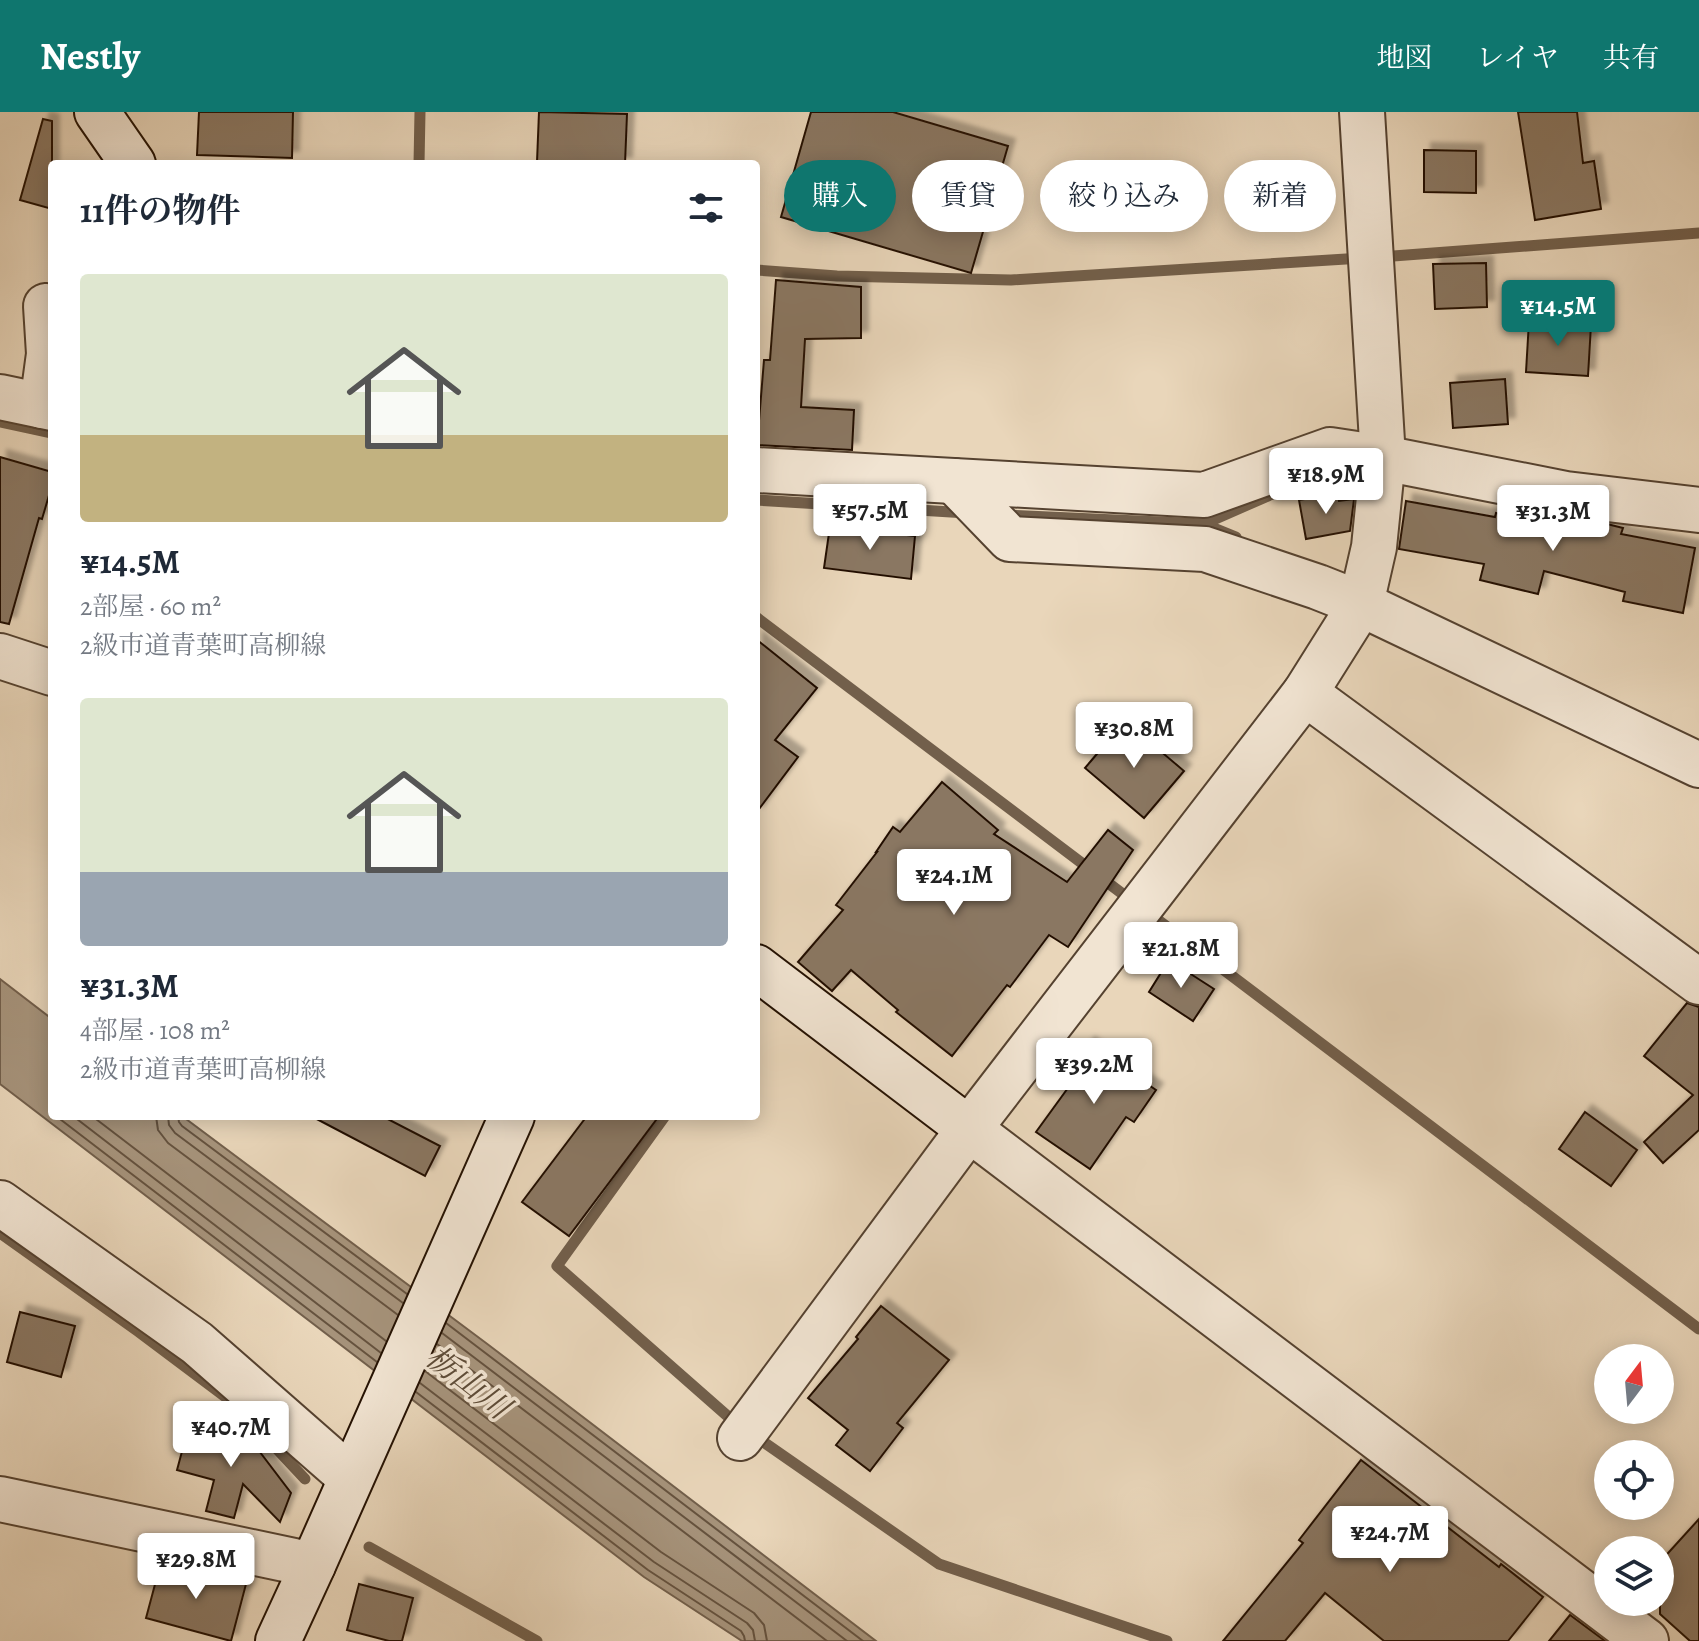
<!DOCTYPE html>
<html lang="ja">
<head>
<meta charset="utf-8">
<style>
	:root { --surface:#fff; --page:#f6f6f7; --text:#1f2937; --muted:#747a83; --accent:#0f766e }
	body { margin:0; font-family:Alegreya,"Noto Serif JP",serif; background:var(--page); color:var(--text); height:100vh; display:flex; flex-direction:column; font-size:30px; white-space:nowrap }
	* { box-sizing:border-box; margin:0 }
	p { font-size:26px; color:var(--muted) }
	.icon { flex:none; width:44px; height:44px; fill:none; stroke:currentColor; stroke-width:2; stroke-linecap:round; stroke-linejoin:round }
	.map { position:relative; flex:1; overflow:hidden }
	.sheet { position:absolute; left:48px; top:48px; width:712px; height:960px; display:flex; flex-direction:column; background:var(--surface); border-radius:8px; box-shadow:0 4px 20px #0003 }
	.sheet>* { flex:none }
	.banner { position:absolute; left:784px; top:48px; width:760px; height:72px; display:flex; gap:16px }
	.needle { width:52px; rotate:16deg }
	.buttons { position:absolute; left:1594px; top:1232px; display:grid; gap:16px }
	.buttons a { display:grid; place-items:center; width:80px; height:80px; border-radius:50%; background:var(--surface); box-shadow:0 4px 20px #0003; font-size:40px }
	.price { position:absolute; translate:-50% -68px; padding:0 18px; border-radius:8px; background:#fff; color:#222; font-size:26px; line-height:52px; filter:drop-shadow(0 2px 4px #0008) }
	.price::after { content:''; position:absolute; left:50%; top:48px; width:24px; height:18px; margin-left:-12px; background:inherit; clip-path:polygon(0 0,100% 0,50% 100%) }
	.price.selected { background:var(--accent); color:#fff }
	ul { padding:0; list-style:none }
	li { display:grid; align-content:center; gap:16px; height:424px; padding:0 32px }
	li span { display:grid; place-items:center; height:248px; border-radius:8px; color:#555 }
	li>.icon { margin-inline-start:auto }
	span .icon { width:144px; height:144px; fill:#fffc; stroke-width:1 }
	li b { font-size:34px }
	h2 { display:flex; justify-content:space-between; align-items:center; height:96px; padding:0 32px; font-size:34px }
	.pill { padding:0 28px; border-radius:36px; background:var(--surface); box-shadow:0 4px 20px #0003; font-size:28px; line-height:72px }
	.pill.selected { background:var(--accent); color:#fff }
	header { display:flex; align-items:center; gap:48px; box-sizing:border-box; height:112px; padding:0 40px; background:var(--accent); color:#fff }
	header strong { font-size:38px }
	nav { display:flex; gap:44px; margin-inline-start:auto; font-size:28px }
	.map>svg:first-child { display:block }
	.water { fill:#a6937b; stroke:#725f4b; stroke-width:2 }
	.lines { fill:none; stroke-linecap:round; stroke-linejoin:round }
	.shore { stroke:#65523e; stroke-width:2 }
	.stream { stroke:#725f4b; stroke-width:11 }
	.building { fill:#8a7762; stroke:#241102; stroke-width:2; filter:url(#shadow) }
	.street-casing { stroke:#554230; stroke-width:48 }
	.secondary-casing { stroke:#241102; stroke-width:48 }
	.street { stroke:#f1e4d2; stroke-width:44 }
	.secondary { stroke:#f1e4d2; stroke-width:44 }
	.labels { text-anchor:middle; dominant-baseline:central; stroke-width:7; stroke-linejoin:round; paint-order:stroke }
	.water-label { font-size:32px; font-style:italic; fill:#5e4c38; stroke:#f1e4d2 }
</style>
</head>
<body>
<header>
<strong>Nestly</strong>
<nav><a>地図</a><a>レイヤ</a><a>共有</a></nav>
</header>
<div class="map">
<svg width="1699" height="1529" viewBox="0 0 1699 1529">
	<defs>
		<filter id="shadow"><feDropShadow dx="7" dy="-7" stdDeviation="2" flood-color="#0004"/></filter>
	</defs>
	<rect width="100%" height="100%" fill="#e9d6ba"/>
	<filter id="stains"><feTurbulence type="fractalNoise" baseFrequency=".0025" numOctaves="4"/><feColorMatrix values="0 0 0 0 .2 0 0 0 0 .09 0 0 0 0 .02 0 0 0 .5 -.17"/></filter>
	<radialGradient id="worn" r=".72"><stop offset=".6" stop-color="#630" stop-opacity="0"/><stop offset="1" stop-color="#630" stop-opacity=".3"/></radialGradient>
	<path class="water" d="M0 867 52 907V1004H182L486 1231 876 1529H742L644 1465 0 972Z"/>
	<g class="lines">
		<g class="shore">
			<path d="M56 1004 377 1250"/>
			<path d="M73 1004 381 1241"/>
			<path d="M92 1004 386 1229"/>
			<path d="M156 1004 158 1018 168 1031 398 1203"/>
			<path d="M168 1004 169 1013 175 1021 403 1191"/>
			<path d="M178 1004 179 1010 182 1014 407 1182"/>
			<path d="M446 1211 863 1529"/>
			<path d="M442 1221 847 1529"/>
			<path d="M437 1232 827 1529"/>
			<path d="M425 1259 661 1440 754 1501 764 1513 767 1529"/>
			<path d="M420 1271 654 1450 747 1511 753 1518 755 1529"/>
			<path d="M416 1280 648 1458 741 1519 744 1524 745 1529"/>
		</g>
		<g class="stream">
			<path d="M419 52 420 0"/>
			<path d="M1380 145 1699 121"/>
			<path d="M756 158 837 164 1011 168 1362 146"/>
			<path d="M0 310 52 321"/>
			<path d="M756 388 967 401"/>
			<path d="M1004 403 1204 412 1236 425"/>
			<path d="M1204 412 1270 383 1331 367 1371 370"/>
			<path d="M756 505 1132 789"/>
			<path d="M1146 799 1699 1217"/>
			<path d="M665 1004 557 1154 732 1308"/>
			<path d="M0 1121 139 1220 235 1292 305 1367"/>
			<path d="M752 1322 939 1452 1167 1529"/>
			<path d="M369 1435 537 1529"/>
		</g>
	</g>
	<g class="building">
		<path d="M199 0H293L292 46 197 43Z"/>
		<path d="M539 0 627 2 625 52 537 50Z"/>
		<path d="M811 0H893L1008 34 971 161 781 105Z"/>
		<path d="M1518 0H1577L1583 51 1594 49 1601 97 1535 108Z"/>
		<path d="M43 7 52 9V97L20 88Z"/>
		<path d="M1424 38 1476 39V81L1424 80Z"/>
		<path d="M1486 151 1487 195 1435 197 1433 152Z"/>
		<path d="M776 168 861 175V226L805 227 801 295 854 298 852 338 757 333 764 248H770Z"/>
		<path d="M1529 209 1591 213 1588 264 1526 260Z"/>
		<path d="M1505 267 1508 312 1453 316 1450 271Z"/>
		<path d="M0 345 52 360V373L42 407 39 406 9 512 0 510Z"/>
		<path d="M1338 381 1339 389 1354 387 1350 419 1306 427 1299 388Z"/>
		<path d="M1406 389 1495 405 1496 401 1572 419 1575 408 1607 412 1623 416 1621 422 1695 436 1683 501 1623 489 1625 480 1544 459 1538 482 1480 468 1484 452 1399 437Z"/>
		<path d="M830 414 915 424 911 467 824 456Z"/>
		<path d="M756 527 817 576 775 628 798 645 756 701Z"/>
		<path d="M1125 609 1184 659 1144 706 1085 656Z"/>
		<path d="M942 670 998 718 994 722 1067 770 1108 718 1133 738 1068 835 1049 823 1010 875 1007 873 952 944 896 900 898 898 851 858 832 879 798 850 843 798 836 793 877 740H876L893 715 900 720Z"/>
		<path d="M1169 848 1214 877 1193 909 1149 880Z"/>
		<path d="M1687 891 1699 895V1018L1663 1051 1644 1030 1693 983 1644 944Z"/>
		<path d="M1088 932 1156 978 1134 1010 1126 1005 1090 1057 1036 1020 1073 969 1066 964Z"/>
		<path d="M1585 1000 1637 1038 1611 1074 1559 1037Z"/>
		<path d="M311 1004H382L440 1034 425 1064Z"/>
		<path d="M587 1004H659L569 1124 522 1090Z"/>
		<path d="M881 1194 949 1248 897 1311 903 1316 870 1359 836 1333 848 1318 808 1286 858 1227 856 1225Z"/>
		<path d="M20 1200 75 1214 61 1265 7 1250Z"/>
		<path d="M191 1306 228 1315 227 1318 250 1327 291 1381 280 1410 243 1372 234 1406 206 1399 214 1368 177 1358Z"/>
		<path d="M1361 1348 1499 1455 1501 1452 1543 1485 1508 1529H1384L1325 1481 1285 1529H1223L1303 1431 1299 1428Z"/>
		<path d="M1699 1407V1529H1690L1660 1502V1450Z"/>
		<path d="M161 1450 246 1472 231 1529 146 1506Z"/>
		<path d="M359 1472 413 1486 402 1529H389L347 1518Z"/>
		<path d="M1570 1503 1605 1529H1549Z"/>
	</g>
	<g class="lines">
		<defs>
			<g id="street">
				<path d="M0 285 52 296"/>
				<path d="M42 294 49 242 46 194"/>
				<path d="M756 358 1204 383 1330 338 1383 346 1566 382 1699 398"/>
				<path d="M954 369 1010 427 1205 437 1318 475 1361 492 1699 653"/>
				<path d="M0 544 52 561"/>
				<path d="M1305 581 1699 870"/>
				<path d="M969 1017 1646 1529"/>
				<path d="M0 1091 197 1231 351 1366"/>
				<path d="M740 1326 969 1017 1305 581 1361 492 1374 435 1383 346 1362 0"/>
				<path d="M0 1387 313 1453"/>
			</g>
			<g id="secondary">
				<path d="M97 0 133 52"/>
				<path d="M756 855 969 1017"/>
				<path d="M278 1529 313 1453 512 1004"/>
			</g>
		</defs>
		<use href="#street" class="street-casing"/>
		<use href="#secondary" class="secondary-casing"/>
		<use href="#street" class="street"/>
		<use href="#secondary" class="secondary"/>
	</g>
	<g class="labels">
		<g class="water-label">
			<text transform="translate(468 1270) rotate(38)">栃山川</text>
		</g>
	</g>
	<rect width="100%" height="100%" filter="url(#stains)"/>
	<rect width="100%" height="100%" fill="url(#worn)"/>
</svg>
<div class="buttons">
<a><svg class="needle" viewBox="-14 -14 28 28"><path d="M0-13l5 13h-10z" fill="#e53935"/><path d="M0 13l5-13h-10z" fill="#747a83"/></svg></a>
<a><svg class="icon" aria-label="locate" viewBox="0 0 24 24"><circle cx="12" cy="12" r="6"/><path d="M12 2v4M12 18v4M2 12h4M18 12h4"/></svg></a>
<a><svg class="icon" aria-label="layers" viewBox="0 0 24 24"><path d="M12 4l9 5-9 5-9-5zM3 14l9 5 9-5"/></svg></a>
</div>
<b class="price selected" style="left:1558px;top:236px">¥14.5M</b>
<b class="price" style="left:1326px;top:404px">¥18.9M</b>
<b class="price" style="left:870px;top:440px">¥57.5M</b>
<b class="price" style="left:1553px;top:441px">¥31.3M</b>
<b class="price" style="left:1134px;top:658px">¥30.8M</b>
<b class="price" style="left:954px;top:805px">¥24.1M</b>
<b class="price" style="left:1181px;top:878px">¥21.8M</b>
<b class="price" style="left:1094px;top:994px">¥39.2M</b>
<b class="price" style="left:231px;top:1357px">¥40.7M</b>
<b class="price" style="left:1390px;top:1462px">¥24.7M</b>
<b class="price" style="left:196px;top:1489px">¥29.8M</b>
<div class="banner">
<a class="pill selected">購入</a>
<a class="pill">賃貸</a>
<a class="pill">絞り込み</a>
<a class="pill">新着</a>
</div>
<section class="sheet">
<h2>11件の物件<svg class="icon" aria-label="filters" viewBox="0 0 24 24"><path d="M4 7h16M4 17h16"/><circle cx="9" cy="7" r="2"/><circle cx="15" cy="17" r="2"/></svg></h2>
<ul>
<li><span style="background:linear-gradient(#dfe7d0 65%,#c2b280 0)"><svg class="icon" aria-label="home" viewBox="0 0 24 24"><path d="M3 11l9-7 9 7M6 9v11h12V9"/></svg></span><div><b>¥14.5M</b><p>2部屋 · 60 m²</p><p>2級市道青葉町高柳線</p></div></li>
<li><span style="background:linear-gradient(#dfe7d0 70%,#9aa5b1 0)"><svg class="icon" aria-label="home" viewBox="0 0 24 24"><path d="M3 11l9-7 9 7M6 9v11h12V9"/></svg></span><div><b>¥31.3M</b><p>4部屋 · 108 m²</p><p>2級市道青葉町高柳線</p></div></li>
</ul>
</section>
</div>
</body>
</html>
